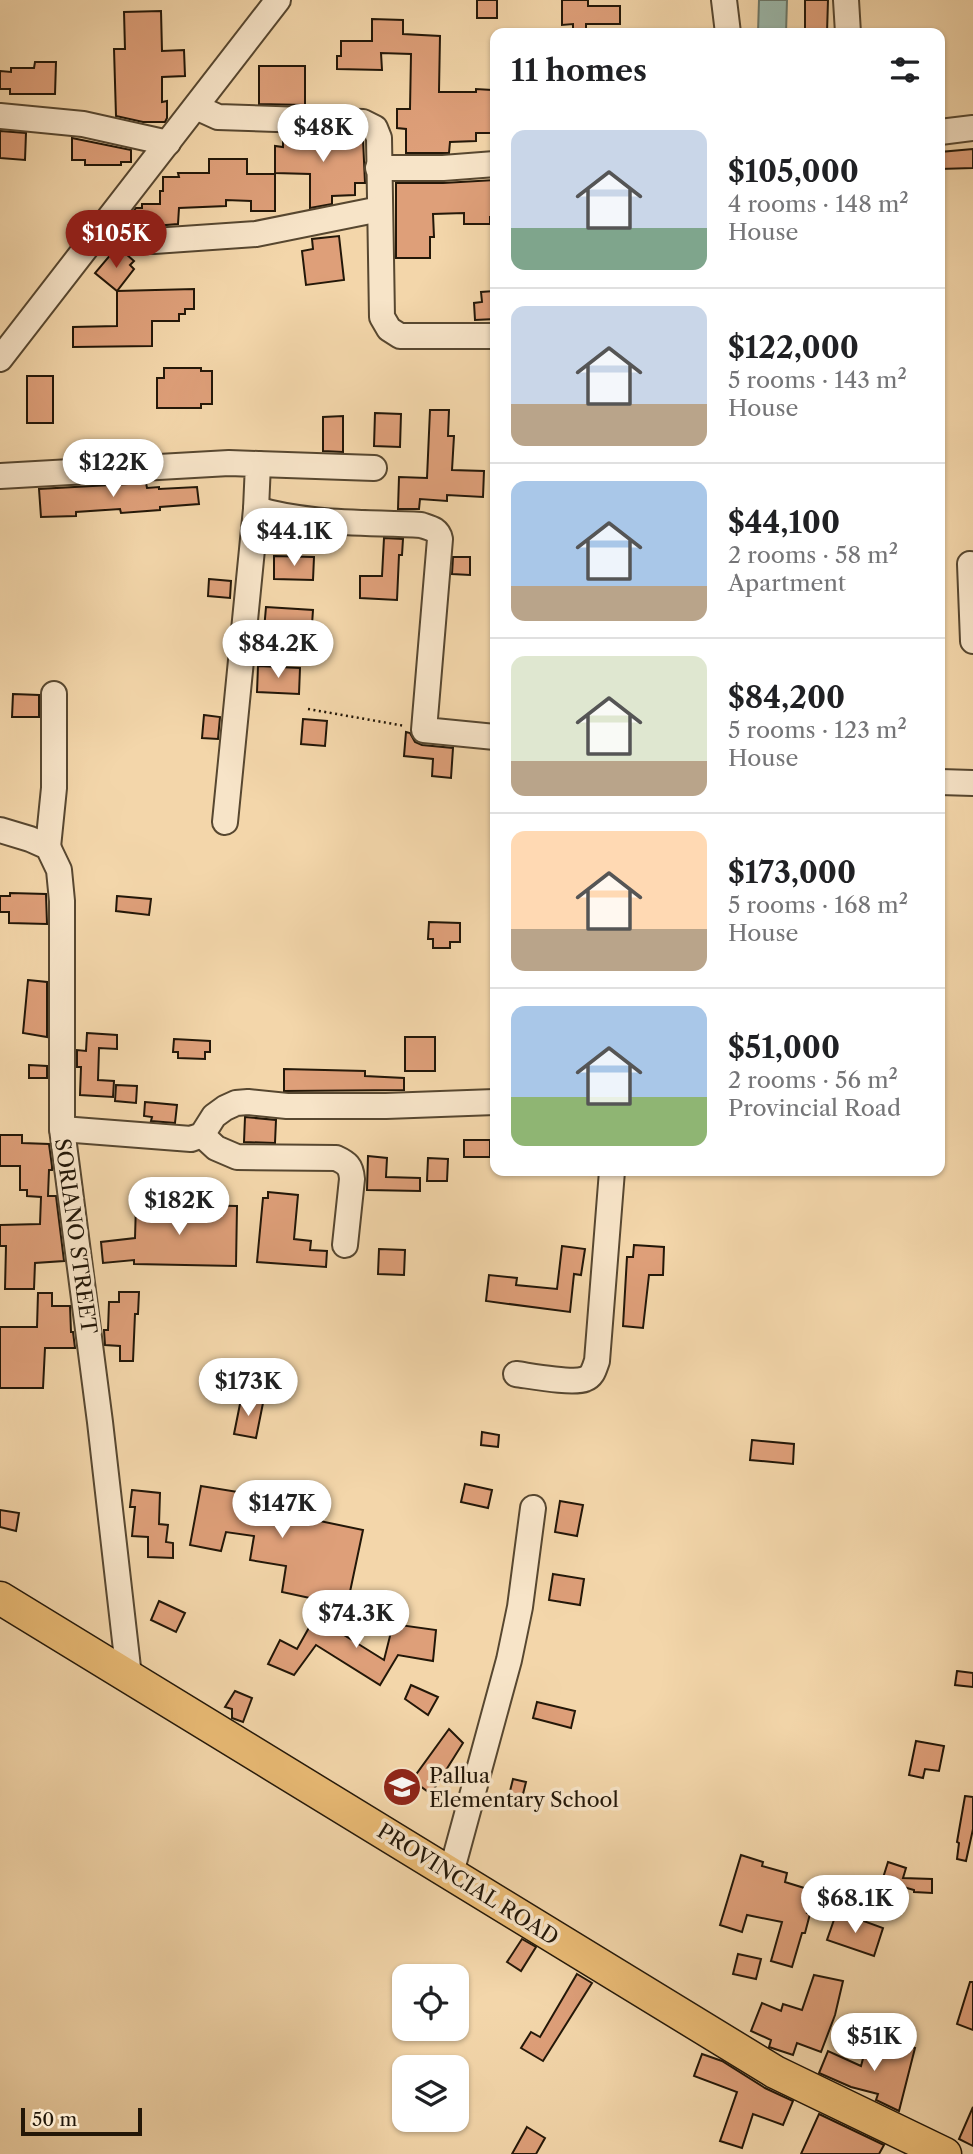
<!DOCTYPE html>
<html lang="en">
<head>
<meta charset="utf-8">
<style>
	:root { --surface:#fff; --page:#f2f2f2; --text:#202124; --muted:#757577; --line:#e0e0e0; --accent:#8f2418 }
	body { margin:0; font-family:"Libre Caslon Text",serif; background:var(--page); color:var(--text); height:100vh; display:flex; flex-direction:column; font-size:26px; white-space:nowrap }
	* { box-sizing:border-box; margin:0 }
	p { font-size:23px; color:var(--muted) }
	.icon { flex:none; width:38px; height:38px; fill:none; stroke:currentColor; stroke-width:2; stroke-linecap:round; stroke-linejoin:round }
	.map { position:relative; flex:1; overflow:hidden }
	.drawer { position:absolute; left:490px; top:28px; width:455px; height:1148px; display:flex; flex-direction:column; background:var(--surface); border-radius:14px; box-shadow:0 2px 5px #0004 }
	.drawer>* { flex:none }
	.controls { position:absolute; left:392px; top:1964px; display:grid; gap:14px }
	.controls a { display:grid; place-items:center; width:77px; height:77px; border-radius:14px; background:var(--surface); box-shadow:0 2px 5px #0004; font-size:35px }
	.scale { position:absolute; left:21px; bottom:18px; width:121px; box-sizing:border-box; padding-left:7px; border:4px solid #231708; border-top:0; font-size:19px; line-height:24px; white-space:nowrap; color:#231708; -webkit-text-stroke:5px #f7e4c8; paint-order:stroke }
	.price { position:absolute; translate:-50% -60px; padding:0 16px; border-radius:24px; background:#fff; color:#222; font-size:23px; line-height:46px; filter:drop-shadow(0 2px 4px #0008) }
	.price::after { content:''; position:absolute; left:50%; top:42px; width:21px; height:16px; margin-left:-10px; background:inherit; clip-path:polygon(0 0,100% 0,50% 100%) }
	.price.on { background:var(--accent); color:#fff }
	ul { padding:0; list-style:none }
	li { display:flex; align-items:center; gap:21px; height:175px; padding:0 21px }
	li+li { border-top:2px solid var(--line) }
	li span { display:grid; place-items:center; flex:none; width:196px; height:140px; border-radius:14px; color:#555 }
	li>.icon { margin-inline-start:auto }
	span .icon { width:84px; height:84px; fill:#fffc; stroke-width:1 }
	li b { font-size:30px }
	h2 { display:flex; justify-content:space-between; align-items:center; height:84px; padding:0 21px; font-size:30px }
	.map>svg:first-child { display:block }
	.water { fill:#9bb9ac; stroke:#6b786a; stroke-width:2 }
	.building { fill:#de9f79; stroke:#231708; stroke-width:2 }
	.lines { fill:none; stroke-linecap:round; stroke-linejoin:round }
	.minor-casing { stroke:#574730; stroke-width:28 }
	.major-casing { stroke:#231708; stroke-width:35 }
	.path { stroke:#231708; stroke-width:2.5; stroke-dasharray:2 3.5; stroke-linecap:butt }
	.minor { stroke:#f7e4c8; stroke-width:24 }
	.major { stroke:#eabb75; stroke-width:32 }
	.labels { text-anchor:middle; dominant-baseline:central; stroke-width:7; stroke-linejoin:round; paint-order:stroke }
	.street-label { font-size:21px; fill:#231708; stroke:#f7e4c8 }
	.poi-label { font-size:21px; fill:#231708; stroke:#f7e4c8; text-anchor:start }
</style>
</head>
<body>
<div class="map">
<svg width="973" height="2154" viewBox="0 0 973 2154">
	<rect width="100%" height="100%" fill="#f3d6aa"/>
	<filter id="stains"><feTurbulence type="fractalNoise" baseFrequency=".00286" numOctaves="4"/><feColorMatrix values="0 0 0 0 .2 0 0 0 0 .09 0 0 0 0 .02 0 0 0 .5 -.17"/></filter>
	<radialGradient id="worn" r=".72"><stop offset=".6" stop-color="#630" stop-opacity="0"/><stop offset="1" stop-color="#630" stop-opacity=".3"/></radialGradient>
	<path class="water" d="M759 0H787L786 33H758Z"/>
	<g class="building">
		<rect x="477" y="0" width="20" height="18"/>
		<path d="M562 0H588V6H620V24H586V33H573V24L562 25Z"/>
		<path d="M805 0H828L827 33H805Z"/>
		<path d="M161 11 162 51 184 50 185 76 162 77V102L167 101V118L165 122H143L116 116 114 49H125L124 12Z"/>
		<path d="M372 19 403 20V34L440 36 439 92H476V89L492 90V101H495V133H476V141L450 142 449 153H406V129L397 128V109H410L411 54 381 53 382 70 337 69V56H341V41H372Z"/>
		<path d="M35 62H56L55 94H10V89H0V71L11 72V68H34Z"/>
		<path d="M259 66H305V105L259 104Z"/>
		<path d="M0 131 26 133 25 160 0 158Z"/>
		<path d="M283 134 360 137 363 139 365 183H355V195L332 196V204L310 208V174L275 173V146L283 147Z"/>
		<path d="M72 138 131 150V162H121V165H85V160H72Z"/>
		<path d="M973 149V168L940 169V152Z"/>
		<path d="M209 159H247V174H275V211H251V201L226 200V206L179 208 178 224 154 226 128 224V218L132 217V213L136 208H142V204H160V191H163V177H179L178 173H209Z"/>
		<path d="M495 180V217H490V224H464V213L433 214 434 237H430V258H396V183H443Z"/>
		<path d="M339 236 344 280 306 285 302 251 313 249 312 239Z"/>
		<path d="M112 253 126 254 134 261 130 265 134 269 117 291 95 273Z"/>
		<path d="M194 289V309H185V314H179V321H152V346L73 347V327L117 326V291Z"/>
		<path d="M494 291 495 319 475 320 474 303 482 302 481 292Z"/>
		<path d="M164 368H201V371H212V404H201V408H157V378H164Z"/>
		<rect x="27" y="376" width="26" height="47"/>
		<path d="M430 410H449L448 436H454L452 470 484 471 483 497 447 495V501L420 499 419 509H398L399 477 427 478Z"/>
		<path d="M375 413 401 414 400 447 374 446Z"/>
		<path d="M343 416V452L323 451V417Z"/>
		<path d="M146 483 147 488 159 487V489L197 487 199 504 160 507V510L121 513 120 509 76 512V516L41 517 39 489Z"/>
		<path d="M384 538 403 539 402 555H399L397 600 360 598V576H382Z"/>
		<path d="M274 556 314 557 313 580 274 579Z"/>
		<path d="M453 557H470V575L452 574Z"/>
		<path d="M209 579 231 581 230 598 208 596Z"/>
		<path d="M266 607 313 610 311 639 274 636V630H264Z"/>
		<path d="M258 666 300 668 299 694 257 692Z"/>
		<path d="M13 694 39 695V717H12Z"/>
		<path d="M204 715 220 717 218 739 202 738Z"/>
		<path d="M303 719 327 721 325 746 301 744Z"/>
		<path d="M406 732 410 733 415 742 422 745 453 748 451 778 432 776 433 759 404 756Z"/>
		<path d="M10 893 46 894 47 924 9 923V912H0V896H10Z"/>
		<path d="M117 896 151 899 149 915 116 911Z"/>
		<path d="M429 922 460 923V942H450V948H433V939H428Z"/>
		<path d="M28 980 47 982V1037L23 1033Z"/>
		<path d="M87 1033 117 1035V1049L99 1048 98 1080 114 1081 113 1097 80 1095 81 1067H77V1050L86 1051Z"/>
		<rect x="405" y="1037" width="30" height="34"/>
		<path d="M174 1039 210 1041V1052H205V1059L178 1058V1052H173Z"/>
		<path d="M29 1065 47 1066V1078H29Z"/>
		<path d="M284 1069 365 1071V1076L404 1078V1090L284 1091Z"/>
		<path d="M116 1085 137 1086 136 1103 115 1101Z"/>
		<path d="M145 1102 177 1105 175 1123 151 1121 152 1117 144 1116Z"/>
		<path d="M245 1117 276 1120 275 1143 244 1142Z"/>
		<path d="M0 1135H22V1143L49 1144 52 1166V1170H49L48 1196H56L64 1261 35 1263 34 1289H5L6 1246H0V1225L40 1224 41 1197 27 1196V1190H20V1166H0Z"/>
		<rect x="464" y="1140" width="26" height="17"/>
		<path d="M368 1156 387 1158 386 1177 420 1178V1191L367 1190Z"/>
		<path d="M428 1158 448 1159 447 1181H427Z"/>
		<path d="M268 1192 298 1195 294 1239 311 1241 310 1250 327 1251 326 1267 257 1262 263 1198H268Z"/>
		<path d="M136 1204 237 1206 236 1266 134 1264V1260L103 1263 101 1242 135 1238Z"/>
		<path d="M634 1245 664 1247 663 1275H649L643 1328 623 1326 627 1257H633Z"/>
		<path d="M562 1246 585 1249 581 1275 574 1274 570 1312 486 1301 489 1275 517 1278 516 1285 557 1289Z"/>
		<path d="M379 1249 405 1250 404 1275 378 1274Z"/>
		<path d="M119 1292H139L138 1314H135L133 1361H120V1346L105 1345 104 1330H108L109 1302H119Z"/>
		<path d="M38 1293H52V1306H70L71 1332H73L75 1348H45L43 1388H0V1327H37Z"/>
		<path d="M241 1399 263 1403 256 1438 234 1434Z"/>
		<path d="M482 1432 499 1435 498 1447 481 1445Z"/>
		<path d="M752 1440 794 1444 793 1464 750 1460Z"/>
		<path d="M465 1484 492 1490 488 1508 461 1502Z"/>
		<path d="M201 1486 256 1495 257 1488 294 1494 291 1515 363 1530 347 1606 282 1592 286 1566 250 1560 254 1536 226 1532 221 1551 190 1545Z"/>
		<path d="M132 1490 160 1493 159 1524 168 1525 166 1542 173 1543V1558L148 1557V1537L132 1536 135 1507H130Z"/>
		<path d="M560 1501 583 1505 577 1536 555 1532Z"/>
		<path d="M0 1510 19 1513 16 1531 0 1527Z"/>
		<path d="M553 1574 584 1579 580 1605 549 1600Z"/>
		<path d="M159 1601 185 1613 176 1632 151 1620Z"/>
		<path d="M315 1617 384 1660 393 1624 436 1630 433 1661 398 1655 380 1685 316 1645 294 1675 268 1664 280 1640 297 1649Z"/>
		<path d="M957 1671 973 1673V1687L955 1685Z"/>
		<path d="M411 1685 438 1697 428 1715 405 1699Z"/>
		<path d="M235 1691 252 1698 243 1722 232 1718V1709L225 1707Z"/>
		<path d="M537 1702 575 1711 571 1728 533 1718Z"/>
		<path d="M449 1729 463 1743 431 1794 412 1780Z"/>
		<path d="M916 1741 944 1746 939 1771 925 1769 923 1778 909 1775Z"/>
		<path d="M513 1779 526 1782 522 1798 509 1795Z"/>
		<path d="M965 1796 973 1797V1829L966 1861 957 1859 959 1843 957 1842Z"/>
		<path d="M741 1855 763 1862 762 1866 787 1873 785 1882 814 1891 807 1913 810 1914 805 1933H802L792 1967 771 1961 782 1922 747 1915 742 1932 720 1925Z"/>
		<path d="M888 1862 906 1868 903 1878 932 1879V1893L914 1892V1890L882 1881Z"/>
		<path d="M836 1914 860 1923 861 1920 883 1928 874 1956 827 1940Z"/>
		<path d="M522 1939 536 1947 521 1971 507 1962Z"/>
		<path d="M738 1954 761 1959 756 1979 733 1974Z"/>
		<path d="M577 1974 592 1983 543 2061 521 2048 531 2032 540 2037Z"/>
		<path d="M814 1975 843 1981 835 2015 821 2052 797 2043 793 2055 769 2047 771 2040 751 2031 762 2003 781 2011 783 2004 802 2010Z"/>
		<path d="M970 1982H973V2030L957 2024Z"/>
		<path d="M892 2042 915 2048 899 2111 876 2100 878 2094 851 2087 819 2073 828 2051 861 2066 865 2051 888 2057Z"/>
		<path d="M702 2054 722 2061 765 2088 793 2101 783 2125 753 2114 742 2148 720 2141 737 2092 694 2076Z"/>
		<path d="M973 2107V2146L959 2139Z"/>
		<path d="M819 2114 884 2145 879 2154H801Z"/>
		<path d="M527 2127 545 2138 536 2154H512Z"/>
	</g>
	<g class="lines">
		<defs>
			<g id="minor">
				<path d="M724 0 728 33"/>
				<path d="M846 0 848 33"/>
				<path d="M196 107 218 117 363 122 375 128 379 138 382 317 389 329 400 336H495"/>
				<path d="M0 116 83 124 168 143"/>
				<path d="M940 132 973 128"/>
				<path d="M378 168H443L495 164"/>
				<path d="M94 237 154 241 256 234 380 209"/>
				<path d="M0 359 278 0"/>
				<path d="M258 464 374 468"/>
				<path d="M0 476 229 463 258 464 256 509 225 822"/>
				<path d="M256 509C309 525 366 522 421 525 430 528 438 529 440 539L424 730 495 737"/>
				<path d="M970 564 973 641"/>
				<path d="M940 782 973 783"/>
				<path d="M0 830 30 839 48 847 59 870 62 901V1129L100 1422 129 1676"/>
				<path d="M48 847 54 788V694"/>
				<path d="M62 1129 191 1139 202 1135 214 1116 225 1108 236 1103 248 1102 287 1106H386L495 1102"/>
				<path d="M202 1135 216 1148 237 1157 336 1158C347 1163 351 1166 352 1179L345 1245"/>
				<path d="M516 1374C531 1376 573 1384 585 1379 593 1376 594 1369 597 1361L612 1171"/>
				<path d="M451 1873 509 1660 520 1607 533 1508"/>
			</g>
			<path id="major" d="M0 1598 775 2072 945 2154"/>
		</defs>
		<use href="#minor" class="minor-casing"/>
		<use href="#major" class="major-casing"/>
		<path class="path" d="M308 709 405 726"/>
		<use href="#minor" class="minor"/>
		<use href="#major" class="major"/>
	</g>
	<defs>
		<symbol id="school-disc" viewBox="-11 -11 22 22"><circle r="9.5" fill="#8f2418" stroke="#f7e4c8"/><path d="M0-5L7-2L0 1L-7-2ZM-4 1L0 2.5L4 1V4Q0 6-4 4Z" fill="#fff"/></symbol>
	</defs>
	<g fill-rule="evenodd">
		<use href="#school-disc" x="380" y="1765" width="44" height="44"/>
	</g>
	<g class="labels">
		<g class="street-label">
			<text transform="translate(76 1236) rotate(82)">SORIANO STREET</text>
			<text transform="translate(468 1884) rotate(32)">PROVINCIAL ROAD</text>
		</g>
		<g class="poi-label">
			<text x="429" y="1775">Pallua<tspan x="429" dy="24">Elementary School</tspan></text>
		</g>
	</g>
	<rect width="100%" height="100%" filter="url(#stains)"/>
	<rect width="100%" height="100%" fill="url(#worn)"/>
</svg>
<div class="controls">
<a><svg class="icon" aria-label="locate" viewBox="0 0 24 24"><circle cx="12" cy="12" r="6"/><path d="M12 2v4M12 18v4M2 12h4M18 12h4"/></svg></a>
<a><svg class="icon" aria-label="layers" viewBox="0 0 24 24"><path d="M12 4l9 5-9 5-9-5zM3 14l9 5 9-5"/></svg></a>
</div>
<div class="scale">50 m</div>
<b class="price" style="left:323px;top:164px">$48K</b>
<b class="price on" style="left:116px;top:270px">$105K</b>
<b class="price" style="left:113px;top:499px">$122K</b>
<b class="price" style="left:294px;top:568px">$44.1K</b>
<b class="price" style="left:278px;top:680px">$84.2K</b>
<b class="price" style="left:179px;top:1237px">$182K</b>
<b class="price" style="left:248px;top:1418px">$173K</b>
<b class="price" style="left:282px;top:1540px">$147K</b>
<b class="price" style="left:356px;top:1650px">$74.3K</b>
<b class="price" style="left:855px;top:1935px">$68.1K</b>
<b class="price" style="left:874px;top:2073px">$51K</b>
<section class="drawer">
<h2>11 homes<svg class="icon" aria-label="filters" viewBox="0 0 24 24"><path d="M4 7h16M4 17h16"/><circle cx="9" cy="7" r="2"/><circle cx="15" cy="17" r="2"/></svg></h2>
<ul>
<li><span style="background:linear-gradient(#c9d6e8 70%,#7fa58c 0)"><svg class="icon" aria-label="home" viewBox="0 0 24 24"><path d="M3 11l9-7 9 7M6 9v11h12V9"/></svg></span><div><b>$105,000</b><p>4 rooms · 148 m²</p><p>House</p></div></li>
<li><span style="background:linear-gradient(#c9d6e8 70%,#b9a48a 0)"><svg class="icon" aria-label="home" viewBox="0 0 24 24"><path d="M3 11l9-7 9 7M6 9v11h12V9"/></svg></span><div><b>$122,000</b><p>5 rooms · 143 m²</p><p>House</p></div></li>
<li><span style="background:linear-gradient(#a9c7e8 75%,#b9a48a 0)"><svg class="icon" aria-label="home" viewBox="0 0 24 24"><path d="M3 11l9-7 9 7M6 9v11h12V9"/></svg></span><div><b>$44,100</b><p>2 rooms · 58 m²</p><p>Apartment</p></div></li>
<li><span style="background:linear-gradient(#dfe7d0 75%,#b9a48a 0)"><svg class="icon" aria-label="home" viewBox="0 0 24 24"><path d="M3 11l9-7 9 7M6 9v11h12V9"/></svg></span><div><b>$84,200</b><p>5 rooms · 123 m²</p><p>House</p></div></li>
<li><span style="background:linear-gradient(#ffd9b3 70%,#b9a48a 0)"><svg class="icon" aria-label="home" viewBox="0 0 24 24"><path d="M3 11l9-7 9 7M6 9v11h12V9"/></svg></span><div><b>$173,000</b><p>5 rooms · 168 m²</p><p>House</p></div></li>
<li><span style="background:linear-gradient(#a9c7e8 65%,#8fb573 0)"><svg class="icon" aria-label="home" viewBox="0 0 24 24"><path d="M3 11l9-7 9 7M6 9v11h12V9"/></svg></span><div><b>$51,000</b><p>2 rooms · 56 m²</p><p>Provincial Road</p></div></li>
</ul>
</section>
</div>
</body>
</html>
